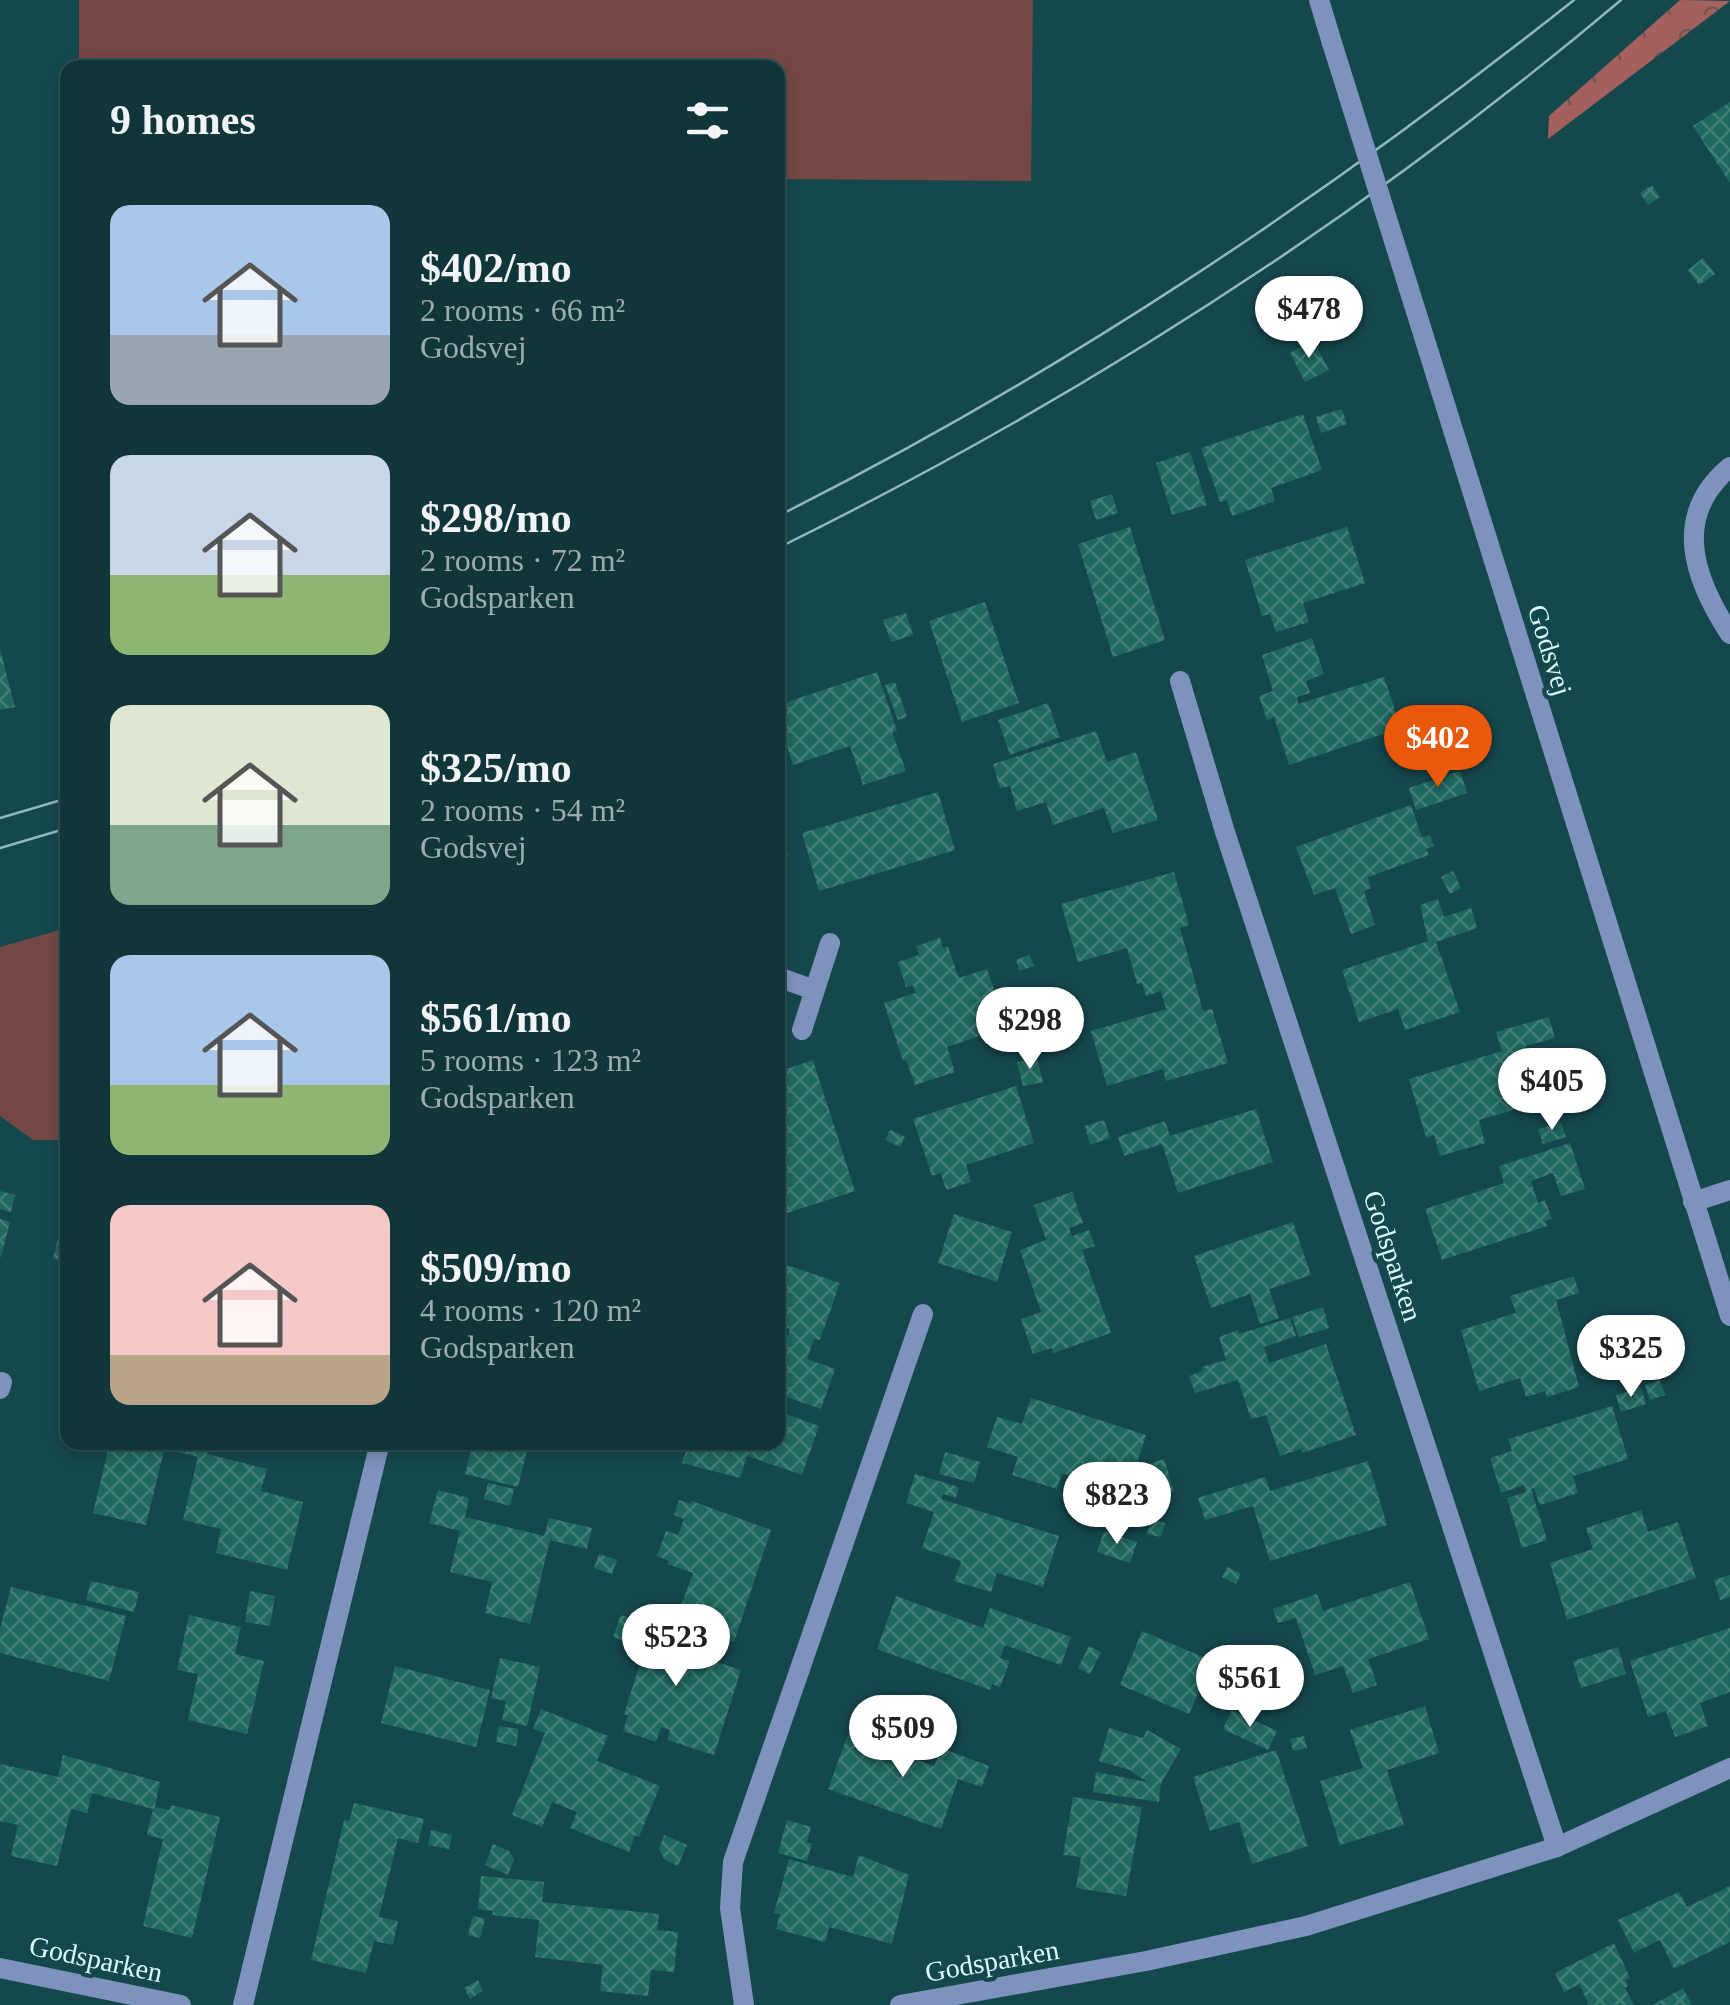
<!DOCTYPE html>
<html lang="en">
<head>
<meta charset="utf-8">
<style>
	:root { --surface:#10363a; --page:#193e42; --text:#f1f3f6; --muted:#9cabaf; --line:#305054; --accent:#ea580c }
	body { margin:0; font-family:"Times New Roman",serif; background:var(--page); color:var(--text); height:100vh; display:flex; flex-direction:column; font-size:38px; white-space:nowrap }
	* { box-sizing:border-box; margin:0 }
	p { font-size:32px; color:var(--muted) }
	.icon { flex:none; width:55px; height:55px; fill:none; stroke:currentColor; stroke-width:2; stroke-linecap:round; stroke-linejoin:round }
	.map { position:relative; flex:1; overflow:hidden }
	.sheet { position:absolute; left:60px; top:60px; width:725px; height:1390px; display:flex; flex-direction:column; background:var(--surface); border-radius:20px; box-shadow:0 5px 15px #0003,0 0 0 2px var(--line) }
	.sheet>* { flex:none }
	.price { position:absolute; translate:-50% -85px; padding:0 22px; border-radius:35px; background:#fff; color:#222; font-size:32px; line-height:65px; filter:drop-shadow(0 2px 5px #0008) }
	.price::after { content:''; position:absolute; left:50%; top:60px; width:30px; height:22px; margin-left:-15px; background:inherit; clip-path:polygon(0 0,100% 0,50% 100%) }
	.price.current { background:var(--accent); color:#fff }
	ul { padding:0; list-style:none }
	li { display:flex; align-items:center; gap:30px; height:250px; padding:0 50px }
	li span { display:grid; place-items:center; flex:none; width:280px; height:200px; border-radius:20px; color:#555 }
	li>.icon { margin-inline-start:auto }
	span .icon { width:120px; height:120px; fill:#fffc; stroke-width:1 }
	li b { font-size:42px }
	h2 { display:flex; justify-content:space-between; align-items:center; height:120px; padding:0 50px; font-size:42px }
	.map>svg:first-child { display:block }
	.grass { fill:#734845 }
	.forest { fill:url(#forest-crowns) }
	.building { fill:url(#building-cross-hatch) }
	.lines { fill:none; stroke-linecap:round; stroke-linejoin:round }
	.minor { stroke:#7d92bc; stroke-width:20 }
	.tertiary { stroke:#7d92bc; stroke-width:20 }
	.tram { stroke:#90b7bb; stroke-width:2.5 }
	.tertiary-bridge { stroke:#7d92bc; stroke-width:20 }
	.labels { text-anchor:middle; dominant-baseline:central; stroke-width:9; stroke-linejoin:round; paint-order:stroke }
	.street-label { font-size:28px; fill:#dafafd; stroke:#15484d }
</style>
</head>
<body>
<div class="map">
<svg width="1730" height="2005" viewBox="0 0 1730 2005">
	<defs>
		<pattern id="forest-crowns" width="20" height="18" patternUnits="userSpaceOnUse" patternTransform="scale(2.5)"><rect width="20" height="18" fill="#a4605c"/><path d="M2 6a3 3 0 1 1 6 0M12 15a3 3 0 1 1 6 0" fill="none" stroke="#725654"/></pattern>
		<pattern id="building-cross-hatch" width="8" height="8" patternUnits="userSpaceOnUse" patternTransform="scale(2.5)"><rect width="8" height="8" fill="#1f685f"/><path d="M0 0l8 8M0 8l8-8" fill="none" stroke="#3f7e77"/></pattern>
	</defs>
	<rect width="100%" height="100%" fill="#15484d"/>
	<g class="grass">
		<path d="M79 0H1033L1031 181 778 179V68L79 67Z"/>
		<path d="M67 928V1140H33L0 1116V947Z"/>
	</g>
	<path class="forest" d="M1680 0 1730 1 1548 139 1549 116Z"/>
	<g class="building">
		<path d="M1730 102V183L1693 126Z"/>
		<path d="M1652 185 1660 197 1648 205 1640 193Z"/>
		<path d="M1703 258 1715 274 1699 285 1688 270Z"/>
		<path d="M1313 340 1329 370 1305 382 1290 353Z"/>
		<path d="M1342 409 1347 424 1321 433 1316 417Z"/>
		<path d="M1303 414 1322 470 1271 488 1275 501 1232 516 1227 500 1220 502 1201 448Z"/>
		<path d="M1190 452 1207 505 1172 515 1156 463Z"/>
		<path d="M1112 494 1118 513 1096 520 1090 501Z"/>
		<path d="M1130 527 1165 640 1113 657 1078 544Z"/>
		<path d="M1347 527 1365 583 1303 603 1309 622 1276 632 1270 614 1262 616 1245 560Z"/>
		<path d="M985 602 1019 703 962 722 929 621Z"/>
		<path d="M906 613 913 635 891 642 883 620Z"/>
		<path d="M1312 638 1324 674 1306 681 1310 693 1297 697 1298 704 1384 677 1401 728 1289 765 1274 717 1267 720 1259 696 1273 691 1262 655Z"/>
		<path d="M0 649 15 707 0 710Z"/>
		<path d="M877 672 897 731 892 732 906 771 863 785 850 746 793 765 778 719V705Z"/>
		<path d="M895 682 907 717 898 720 885 685Z"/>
		<path d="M1048 703 1060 737 1010 755 998 720Z"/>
		<path d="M1096 731 1107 762 1136 752 1158 820 1113 833 1104 808 1053 825 1046 802 1017 811 1010 786 1000 788 993 764Z"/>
		<path d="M1460 771 1467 793 1416 810 1409 788Z"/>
		<path d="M938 792 955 850 819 891 802 833Z"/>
		<path d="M1411 805 1422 838 1430 835 1434 846 1426 849 1429 855 1368 877 1371 888 1364 891 1375 925 1351 934 1335 888 1314 895 1296 847Z"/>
		<path d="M778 850 788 853 778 883Z"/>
		<path d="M1453 871 1461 888 1450 894 1441 877Z"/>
		<path d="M1174 872 1189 925 1180 928 1191 967 1203 1011 1212 1009 1228 1063 1166 1081 1163 1069 1107 1086 1091 1031 1166 1009 1161 991 1146 996 1142 983 1137 984 1127 948 1078 962 1061 904Z"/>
		<path d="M1438 899 1444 917 1471 908 1477 928 1436 942 1460 1012 1405 1030 1398 1009 1359 1022 1342 970 1428 941 1420 905Z"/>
		<path d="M940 938 943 948 948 947 959 978 987 969 1000 1007 1004 1005 1010 1023 1005 1024 1007 1027 947 1047 955 1072 915 1085 906 1060 903 1061 884 1003 916 993 913 985 906 987 898 962 919 955 916 946Z"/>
		<path d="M1030 955 1034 966 1019 971 1016 960Z"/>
		<path d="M1549 1017 1555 1038 1525 1046 1541 1102 1479 1120 1485 1143 1440 1156 1434 1135 1426 1138 1409 1079 1502 1051 1496 1032Z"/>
		<path d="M1037 1058 1043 1082 1023 1086 1017 1062Z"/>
		<path d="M1564 1058 1570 1077 1555 1081 1550 1063Z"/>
		<path d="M813 1060 855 1191 778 1216V1173L784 1171 778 1152V1072Z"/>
		<path d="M1016 1086 1034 1143 966 1165 971 1182 946 1190 941 1173 932 1176 913 1119Z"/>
		<path d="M1256 1109 1273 1162 1178 1193 1162 1144 1124 1156 1118 1137 1165 1121 1170 1136Z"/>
		<path d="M1104 1120 1110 1138 1090 1145 1085 1126Z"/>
		<path d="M1561 1122 1566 1137 1543 1144 1538 1129Z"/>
		<path d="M890 1130 905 1137 900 1147 885 1140Z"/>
		<path d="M1570 1143 1585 1189 1561 1196 1553 1173 1531 1181 1538 1203 1545 1200 1552 1219 1545 1221 1547 1226 1442 1260 1425 1209 1504 1183 1499 1166Z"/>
		<path d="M0 1191 15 1195 11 1212 0 1209Z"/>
		<path d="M1072 1192 1083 1223 1069 1228 1072 1236 1089 1230 1095 1246 1082 1250 1111 1333 1053 1353 1052 1348 1033 1354 1021 1319 1041 1312 1020 1250 1046 1240 1034 1205Z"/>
		<path d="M954 1214 1012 1232 997 1282 938 1263Z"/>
		<path d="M0 1219 10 1222 1 1257H0Z"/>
		<path d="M62 1221 68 1223V1262L53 1259Z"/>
		<path d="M1293 1222 1311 1275 1269 1289 1279 1318 1260 1324 1250 1294 1211 1308 1194 1256Z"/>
		<path d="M778 1262 840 1283 820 1340 814 1339 807 1359 835 1369 821 1409 778 1394V1365L790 1329 778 1325Z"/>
		<path d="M1574 1276 1579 1293 1556 1300 1579 1387 1547 1397 1545 1391 1526 1397 1520 1378 1479 1391 1461 1330 1516 1313 1510 1296Z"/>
		<path d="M1323 1307 1329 1328 1299 1337 1292 1317Z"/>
		<path d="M1290 1318 1296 1336 1264 1347 1269 1363 1326 1344 1356 1435 1302 1453 1301 1449 1280 1456 1266 1415 1251 1419 1238 1380 1195 1393 1189 1376 1203 1371 1202 1367 1226 1360 1219 1337 1238 1330 1239 1334Z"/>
		<path d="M1660 1380 1665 1395 1650 1400 1645 1385Z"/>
		<path d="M1641 1387 1646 1404 1621 1412 1616 1395Z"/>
		<path d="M1031 1398 1146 1435 1127 1494 1062 1473 1057 1489 1012 1475 1018 1457 987 1447 997 1417 1022 1424Z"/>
		<path d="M1612 1406 1628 1459 1573 1476 1578 1493 1540 1505 1534 1488 1531 1489 1547 1540 1522 1548 1507 1498 1526 1492 1524 1485 1501 1493 1490 1458 1512 1451 1508 1439Z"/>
		<path d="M778 1411 819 1426 802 1475 747 1456 740 1478 682 1463 689 1442H778Z"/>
		<path d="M110 1442H166L146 1525 93 1513Z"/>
		<path d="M180 1442H209L207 1454 267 1469 261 1491 303 1502 287 1570 216 1553 221 1529 183 1520 198 1457 178 1452Z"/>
		<path d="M473 1442H529L518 1487 465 1474Z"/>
		<path d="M945 1452 980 1462 974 1483 939 1474Z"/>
		<path d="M1164 1459 1174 1491 1157 1497 1146 1465Z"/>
		<path d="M1368 1461 1387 1525 1270 1561 1253 1506 1205 1520 1198 1498 1265 1477 1270 1491Z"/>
		<path d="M915 1474 959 1487 956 1498 943 1494 941 1499 1059 1536 1043 1587 997 1573 991 1592 954 1581 961 1561 922 1548 934 1512 906 1503Z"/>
		<path d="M488 1483 514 1489 510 1506 484 1499Z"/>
		<path d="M438 1490 469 1498 465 1517 544 1536 549 1518 592 1528 587 1549 550 1540 530 1624 485 1613 492 1582 450 1572 460 1531 429 1523Z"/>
		<path d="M679 1500 691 1504 692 1501 771 1530 734 1642 676 1620 693 1573 667 1564 669 1561 657 1556 666 1531 678 1535 684 1519 674 1515Z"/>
		<path d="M1641 1510 1648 1532 1678 1522 1696 1578 1567 1620 1550 1563 1593 1549 1586 1528Z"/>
		<path d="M1151 1520 1165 1523 1161 1537 1147 1534Z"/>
		<path d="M1104 1531 1137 1542 1130 1563 1097 1552Z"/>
		<path d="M599 1554 617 1560 612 1574 594 1568Z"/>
		<path d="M1227 1567 1241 1574 1236 1584 1222 1577Z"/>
		<path d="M1730 1575V1597L1720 1600 1714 1580Z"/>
		<path d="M91 1581 139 1592 134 1612 86 1600Z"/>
		<path d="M1410 1582 1429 1639 1368 1659 1377 1685 1353 1693 1343 1666 1315 1675 1296 1618 1278 1623 1273 1609 1317 1594 1323 1611Z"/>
		<path d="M11 1587 126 1616 109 1681 0 1653V1629Z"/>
		<path d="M250 1591 275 1596 270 1626 245 1622Z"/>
		<path d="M896 1596 983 1628 990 1608 1071 1637 1061 1665 1005 1645 1000 1658 1010 1661 1000 1687 992 1684 990 1690 877 1649Z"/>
		<path d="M189 1615 241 1627 235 1654 264 1661 247 1734 188 1720 198 1674 177 1670Z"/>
		<path d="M621 1615 696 1641 689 1663 693 1665 696 1655 741 1670 714 1755 667 1740 670 1730 661 1727 656 1742 623 1731 628 1716 624 1714 645 1648 613 1637Z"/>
		<path d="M1730 1628V1692L1700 1703 1708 1726 1675 1737 1666 1711 1648 1717 1630 1661Z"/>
		<path d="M1142 1631 1212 1661 1189 1714 1120 1685Z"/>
		<path d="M1089 1646 1101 1652 1090 1674 1078 1668Z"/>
		<path d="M1618 1647 1626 1674 1581 1688 1573 1661Z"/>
		<path d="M500 1658 540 1667 527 1726 502 1720 506 1701 491 1698Z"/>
		<path d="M395 1666 490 1690 476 1747 381 1723Z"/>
		<path d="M1425 1706 1439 1753 1387 1770 1404 1825 1340 1845 1320 1781 1363 1768 1350 1730Z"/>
		<path d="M541 1709 608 1736 597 1761 660 1786 639 1837 635 1835 629 1852 570 1828 577 1812 552 1802 542 1827 512 1815 545 1733 533 1729Z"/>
		<path d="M1232 1710 1277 1731 1268 1750 1223 1729Z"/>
		<path d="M499 1726 519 1729 516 1746 496 1742Z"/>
		<path d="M1109 1728 1143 1738 1147 1730 1181 1749 1161 1783 1159 1802 1093 1792 1096 1772 1147 1782 1130 1770 1099 1761Z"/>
		<path d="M848 1734 934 1766 941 1748 989 1766 982 1787 958 1779 941 1829 828 1789Z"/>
		<path d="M1304 1736 1307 1748 1293 1751 1290 1739Z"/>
		<path d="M1276 1750 1308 1846 1252 1864 1239 1822 1210 1831 1193 1777Z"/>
		<path d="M63 1755 160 1782 155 1807 170 1810 171 1805 220 1817 192 1938 143 1926 163 1839 147 1835 153 1809 92 1793 87 1813 71 1809 57 1866 11 1856 18 1825 0 1821V1764L58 1777Z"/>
		<path d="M1073 1797 1142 1807 1126 1896 1076 1888 1081 1857 1063 1855Z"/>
		<path d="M354 1803 424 1819 418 1843 398 1838 379 1917 398 1921 393 1945 374 1941 366 1973 311 1960 344 1820 349 1821Z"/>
		<path d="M787 1820 811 1827 807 1842 812 1843 807 1861 778 1853Z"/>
		<path d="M431 1830 452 1835 449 1849 428 1845Z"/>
		<path d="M664 1835 687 1845 678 1866 665 1860 659 1849Z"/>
		<path d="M493 1844 509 1851 514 1859 508 1875 485 1865Z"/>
		<path d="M859 1855 909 1875 892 1944 829 1927 825 1942 776 1929 780 1914 774 1913 789 1859 853 1877Z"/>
		<path d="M481 1876 544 1882 542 1902 659 1914 657 1930 678 1932 674 1972 651 1970 648 1996 600 1991 603 1965 535 1957 539 1920 492 1915 493 1911 478 1909Z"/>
		<path d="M1730 1886V1942L1674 1969 1660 1940 1634 1953 1618 1920 1679 1892 1687 1907Z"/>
		<path d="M473 1916 485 1919 480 1938 468 1935Z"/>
		<path d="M1614 1943 1630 1978 1625 1980 1628 1986 1625 1988 1634 2005H1589L1579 1984 1564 1992 1555 1973Z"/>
		<path d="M478 1980 483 1991 470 1999 464 1988Z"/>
		<path d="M1683 1988 1692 2005H1653Z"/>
	</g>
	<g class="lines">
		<g class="minor">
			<path d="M1730 467C1671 516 1694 579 1730 634"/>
			<path d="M1180 681 1225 832 1557 1847"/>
			<path d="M778 977 814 990"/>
			<path d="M802 1030 830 943"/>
			<path d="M1693 1202 1730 1190"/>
			<path d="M0 1389 2 1382"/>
			<path d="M0 1968 181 2005"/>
			<path d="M243 2005 380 1442"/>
			<path d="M744 2005 730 1908 733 1862 923 1314"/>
			<path d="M900 2005 1146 1961 1306 1926 1557 1847 1730 1768"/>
		</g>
		<g class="tertiary">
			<path d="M1319 0 1332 43"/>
			<path d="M1409 289 1730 1316"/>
		</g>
		<g class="tram">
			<path d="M778 516C1063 373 1324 198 1574 0"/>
			<path d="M778 548C1078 400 1365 216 1621 0"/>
			<path d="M0 818 68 798"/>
			<path d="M0 848 68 828"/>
		</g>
		<path class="tertiary-bridge" d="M1332 43 1409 289"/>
	</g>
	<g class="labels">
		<g class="street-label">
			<text transform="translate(1550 650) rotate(73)">Godsvej</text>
			<text transform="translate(1393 1256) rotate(72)">Godsparken</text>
			<text transform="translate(96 1959) rotate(12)">Godsparken</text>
			<text transform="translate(992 1961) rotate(-10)">Godsparken</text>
		</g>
	</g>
</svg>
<b class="price" style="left:1309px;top:361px">$478</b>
<b class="price current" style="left:1438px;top:790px">$402</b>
<b class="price" style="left:1030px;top:1072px">$298</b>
<b class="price" style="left:1552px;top:1133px">$405</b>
<b class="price" style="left:1631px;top:1400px">$325</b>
<b class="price" style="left:1117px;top:1547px">$823</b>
<b class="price" style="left:676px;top:1689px">$523</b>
<b class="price" style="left:1250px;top:1730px">$561</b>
<b class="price" style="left:903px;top:1780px">$509</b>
<section class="sheet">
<h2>9 homes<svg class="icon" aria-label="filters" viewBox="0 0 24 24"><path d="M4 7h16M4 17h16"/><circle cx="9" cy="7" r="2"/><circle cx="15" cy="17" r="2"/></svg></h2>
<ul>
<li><span style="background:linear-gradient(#a9c7e8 65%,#9aa5b1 0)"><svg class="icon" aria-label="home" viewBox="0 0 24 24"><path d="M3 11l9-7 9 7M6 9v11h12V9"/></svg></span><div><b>$402/mo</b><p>2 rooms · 66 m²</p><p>Godsvej</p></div></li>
<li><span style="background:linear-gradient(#c9d6e8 60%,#8fb573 0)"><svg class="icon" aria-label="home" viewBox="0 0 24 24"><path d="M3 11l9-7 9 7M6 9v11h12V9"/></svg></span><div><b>$298/mo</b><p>2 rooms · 72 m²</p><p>Godsparken</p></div></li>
<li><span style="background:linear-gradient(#dfe7d0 60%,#7fa58c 0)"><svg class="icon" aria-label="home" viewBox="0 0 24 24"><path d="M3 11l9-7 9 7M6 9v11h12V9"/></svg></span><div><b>$325/mo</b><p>2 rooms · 54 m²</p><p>Godsvej</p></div></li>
<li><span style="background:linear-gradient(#a9c7e8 65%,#8fb573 0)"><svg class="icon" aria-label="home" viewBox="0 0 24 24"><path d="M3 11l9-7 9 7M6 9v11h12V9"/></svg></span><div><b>$561/mo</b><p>5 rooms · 123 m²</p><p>Godsparken</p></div></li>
<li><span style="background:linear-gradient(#f6c9c9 75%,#b9a48a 0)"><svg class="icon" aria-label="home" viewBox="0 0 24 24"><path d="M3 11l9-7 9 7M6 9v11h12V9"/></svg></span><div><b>$509/mo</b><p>4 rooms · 120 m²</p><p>Godsparken</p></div></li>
</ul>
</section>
</div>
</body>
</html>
